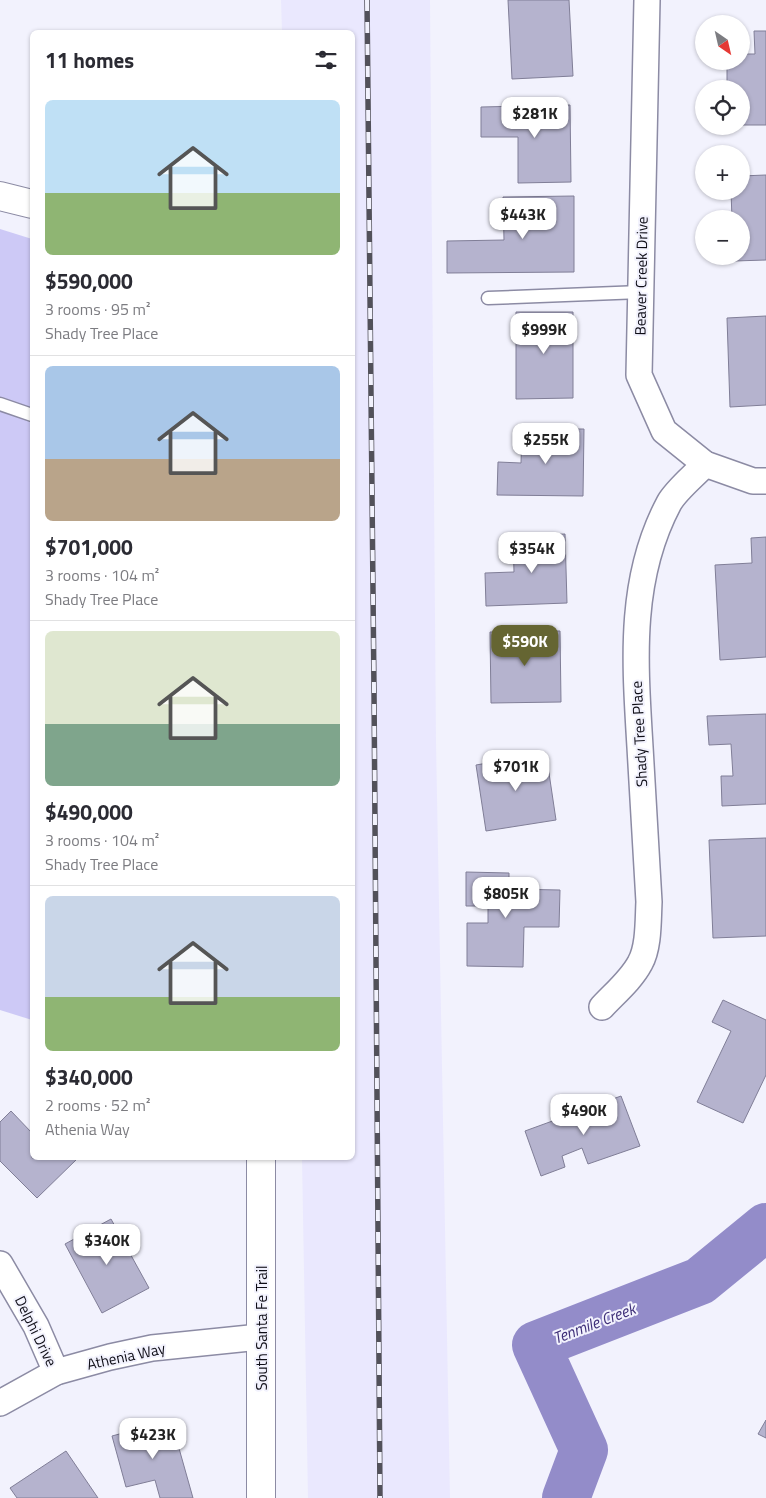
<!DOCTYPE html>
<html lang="en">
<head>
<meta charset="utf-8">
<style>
	:root { --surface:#fff; --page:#f7f7f7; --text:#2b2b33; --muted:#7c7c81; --line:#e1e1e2; --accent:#656532 }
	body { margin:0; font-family:"Titillium Web",sans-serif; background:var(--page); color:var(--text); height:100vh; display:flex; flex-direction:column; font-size:19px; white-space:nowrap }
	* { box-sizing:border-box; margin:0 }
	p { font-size:16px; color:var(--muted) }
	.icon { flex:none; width:28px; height:28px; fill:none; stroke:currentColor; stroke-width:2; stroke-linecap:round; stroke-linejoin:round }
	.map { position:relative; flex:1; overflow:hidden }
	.drawer { position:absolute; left:30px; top:30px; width:325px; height:1130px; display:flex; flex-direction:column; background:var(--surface); border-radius:8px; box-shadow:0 1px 4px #0004 }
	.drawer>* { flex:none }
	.needle { width:32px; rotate:146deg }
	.buttons { position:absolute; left:695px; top:15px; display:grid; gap:10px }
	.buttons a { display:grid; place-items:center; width:55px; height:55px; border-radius:50%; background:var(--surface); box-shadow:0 1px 4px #0004; font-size:25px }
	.price { position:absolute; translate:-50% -42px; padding:0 11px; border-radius:10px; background:#fff; color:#222; font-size:16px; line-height:32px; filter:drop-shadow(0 1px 2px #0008) }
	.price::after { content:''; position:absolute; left:50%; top:30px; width:15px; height:11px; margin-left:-8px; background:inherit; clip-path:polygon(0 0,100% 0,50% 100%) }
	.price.selected { background:var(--accent); color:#fff }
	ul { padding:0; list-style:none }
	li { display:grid; align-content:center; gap:10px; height:265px; padding:0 15px }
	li+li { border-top:1px solid var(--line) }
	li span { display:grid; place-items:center; height:155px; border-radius:8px; color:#555 }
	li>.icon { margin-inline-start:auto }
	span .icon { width:90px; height:90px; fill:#fffc; stroke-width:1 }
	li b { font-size:21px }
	h2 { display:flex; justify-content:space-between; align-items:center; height:60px; padding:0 15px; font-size:21px }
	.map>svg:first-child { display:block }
	.built { fill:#eae8fe }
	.green { fill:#cdc9f6 }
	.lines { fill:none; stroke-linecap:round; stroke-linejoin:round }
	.river { stroke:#938cc9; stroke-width:48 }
	.building { fill:#b5b3ce; stroke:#807e97 }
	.lane-casing { stroke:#8c8ba4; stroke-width:15 }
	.street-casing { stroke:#8c8ba4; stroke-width:28 }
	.secondary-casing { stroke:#8c8ba4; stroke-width:30 }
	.lane { stroke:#fff; stroke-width:12 }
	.street { stroke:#fff; stroke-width:25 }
	.secondary { stroke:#fff; stroke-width:28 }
	.rail-casing { stroke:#52515a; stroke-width:5.5 }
	.rail { stroke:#f2f2fd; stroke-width:4; stroke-dasharray:11; stroke-linecap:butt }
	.labels { text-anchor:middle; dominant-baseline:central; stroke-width:4; stroke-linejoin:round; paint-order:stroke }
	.street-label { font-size:15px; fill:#0e0d16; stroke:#f2f2fd }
	.water-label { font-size:16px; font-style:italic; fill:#3e2f78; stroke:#f2f2fd }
</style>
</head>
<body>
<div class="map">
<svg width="766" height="1498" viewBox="0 0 766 1498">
	<rect width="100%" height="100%" fill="#f2f2fd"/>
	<path class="built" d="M281 0H430L436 742 450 1498H308L302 1158H352V32H282Z"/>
	<path class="green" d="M0 229 32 239V1020L0 1010Z"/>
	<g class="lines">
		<path class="river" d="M566 1498 584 1450 536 1345 700 1281 766 1227"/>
	</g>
	<g class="building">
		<path d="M508 0H569L573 76 512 79Z"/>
		<path d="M754 31H766V125H741V89H727V61H741V54H755Z"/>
		<path d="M570 105 571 182 518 183V137H481V107Z"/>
		<path d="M766 175V260L734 261V256H741V219H732L731 191H741V176Z"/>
		<path d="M574 196V272L447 273V241L504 240 503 197Z"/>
		<path d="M516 312H573V398L516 399Z"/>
		<path d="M766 316V405L730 407 727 318Z"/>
		<path d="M522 429H584L583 496 497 495 498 462 521 463Z"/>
		<path d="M565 534 567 603 486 606 485 573 514 572 513 536Z"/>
		<path d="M766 537V657L720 660 715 565 752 563 751 538Z"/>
		<path d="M560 631 561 702 491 703 490 632Z"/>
		<path d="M766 714V804L722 806 721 776H733L731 744 709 745 707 716Z"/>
		<path d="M546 753 556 820 486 831 476 765Z"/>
		<path d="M766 838V936L713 938 709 840Z"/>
		<path d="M466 872 509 873V889L560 890 559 927H524L523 967 467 966V923H488V906H466Z"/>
		<path d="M723 1000 766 1020V1075L743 1123 697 1102 731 1031 712 1022Z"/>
		<path d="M621 1096 640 1146 588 1164 582 1148 562 1156 565 1167 541 1176 525 1131Z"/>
		<path d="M11 1111 32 1133V1158H78L37 1198 0 1161V1122Z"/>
		<path d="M111 1219 149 1288 102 1313 65 1244Z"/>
		<path d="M171 1420 193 1498H160L155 1480 126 1487 112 1436Z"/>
		<path d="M766 1420V1438L758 1434Z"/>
		<path d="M66 1451 98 1498H17L10 1488Z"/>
	</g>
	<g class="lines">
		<defs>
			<g id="lane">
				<path d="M488 298 641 292"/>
				<path d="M0 404 32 415"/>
			</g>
			<g id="street">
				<path d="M647 0 639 375 664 431 705 464 753 481H766"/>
				<path d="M602 1007C615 993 631 980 640 963 649 947 648 921 649 902 646 851 643 799 640 747 635 663 628 580 669 503 676 490 695 475 705 464"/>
				<path d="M0 1264 36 1326 56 1372"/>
				<path d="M0 1403 56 1372 110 1357 152 1348 260 1337"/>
			</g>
			<g id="secondary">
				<path d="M0 196 32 204"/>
				<path d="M261 1158V1498"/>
			</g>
		</defs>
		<use href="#lane" class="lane-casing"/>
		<use href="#street" class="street-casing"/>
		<use href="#secondary" class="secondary-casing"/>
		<use href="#lane" class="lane"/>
		<use href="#street" class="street"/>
		<use href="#secondary" class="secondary"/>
		<defs>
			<path id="rail" d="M367 0 374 690 380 1498"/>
		</defs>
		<use href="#rail" class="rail-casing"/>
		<use href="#rail" class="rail"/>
	</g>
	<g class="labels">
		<g class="street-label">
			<text transform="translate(641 276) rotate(-89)">Beaver Creek Drive</text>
			<text transform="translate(639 734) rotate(-93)">Shady Tree Place</text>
			<text transform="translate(261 1328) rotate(-90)">South Santa Fe Trail</text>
			<text transform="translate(36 1331) rotate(64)">Delphi Drive</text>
			<text transform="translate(126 1356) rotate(-12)">Athenia Way</text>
		</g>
		<g class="water-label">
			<text transform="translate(594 1323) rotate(-21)">Tenmile Creek</text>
		</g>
	</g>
</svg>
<div class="buttons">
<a><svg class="needle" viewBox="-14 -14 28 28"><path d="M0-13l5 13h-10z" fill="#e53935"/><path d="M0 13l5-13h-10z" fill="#7c7c81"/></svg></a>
<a><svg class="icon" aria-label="locate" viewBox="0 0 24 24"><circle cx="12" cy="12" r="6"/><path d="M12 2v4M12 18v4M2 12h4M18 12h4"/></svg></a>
<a>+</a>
<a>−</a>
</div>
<b class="price" style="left:535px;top:139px">$281K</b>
<b class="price" style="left:523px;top:240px">$443K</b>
<b class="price" style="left:544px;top:355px">$999K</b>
<b class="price" style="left:546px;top:465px">$255K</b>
<b class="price" style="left:532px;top:574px">$354K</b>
<b class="price selected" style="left:525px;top:667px">$590K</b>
<b class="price" style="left:516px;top:792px">$701K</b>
<b class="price" style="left:506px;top:919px">$805K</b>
<b class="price" style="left:584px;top:1136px">$490K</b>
<b class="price" style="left:107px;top:1266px">$340K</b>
<b class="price" style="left:153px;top:1460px">$423K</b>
<section class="drawer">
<h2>11 homes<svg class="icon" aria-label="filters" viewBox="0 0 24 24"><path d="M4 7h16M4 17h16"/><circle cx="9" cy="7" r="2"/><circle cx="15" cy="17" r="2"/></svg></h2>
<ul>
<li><span style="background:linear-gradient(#bfe0f5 60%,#8fb573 0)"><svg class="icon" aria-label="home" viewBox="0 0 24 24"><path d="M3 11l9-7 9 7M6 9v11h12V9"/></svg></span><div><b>$590,000</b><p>3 rooms · 95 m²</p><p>Shady Tree Place</p></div></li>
<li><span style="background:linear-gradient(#a9c7e8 60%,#b9a48a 0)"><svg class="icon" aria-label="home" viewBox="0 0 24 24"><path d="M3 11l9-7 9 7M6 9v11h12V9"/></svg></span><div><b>$701,000</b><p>3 rooms · 104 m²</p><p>Shady Tree Place</p></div></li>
<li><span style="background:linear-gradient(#dfe7d0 60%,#7fa58c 0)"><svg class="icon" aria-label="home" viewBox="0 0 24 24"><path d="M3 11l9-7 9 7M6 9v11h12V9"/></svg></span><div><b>$490,000</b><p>3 rooms · 104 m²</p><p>Shady Tree Place</p></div></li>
<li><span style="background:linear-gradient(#c9d6e8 65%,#8fb573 0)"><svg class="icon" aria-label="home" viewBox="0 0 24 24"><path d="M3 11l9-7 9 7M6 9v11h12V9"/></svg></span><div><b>$340,000</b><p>2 rooms · 52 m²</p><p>Athenia Way</p></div></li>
</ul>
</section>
</div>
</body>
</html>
